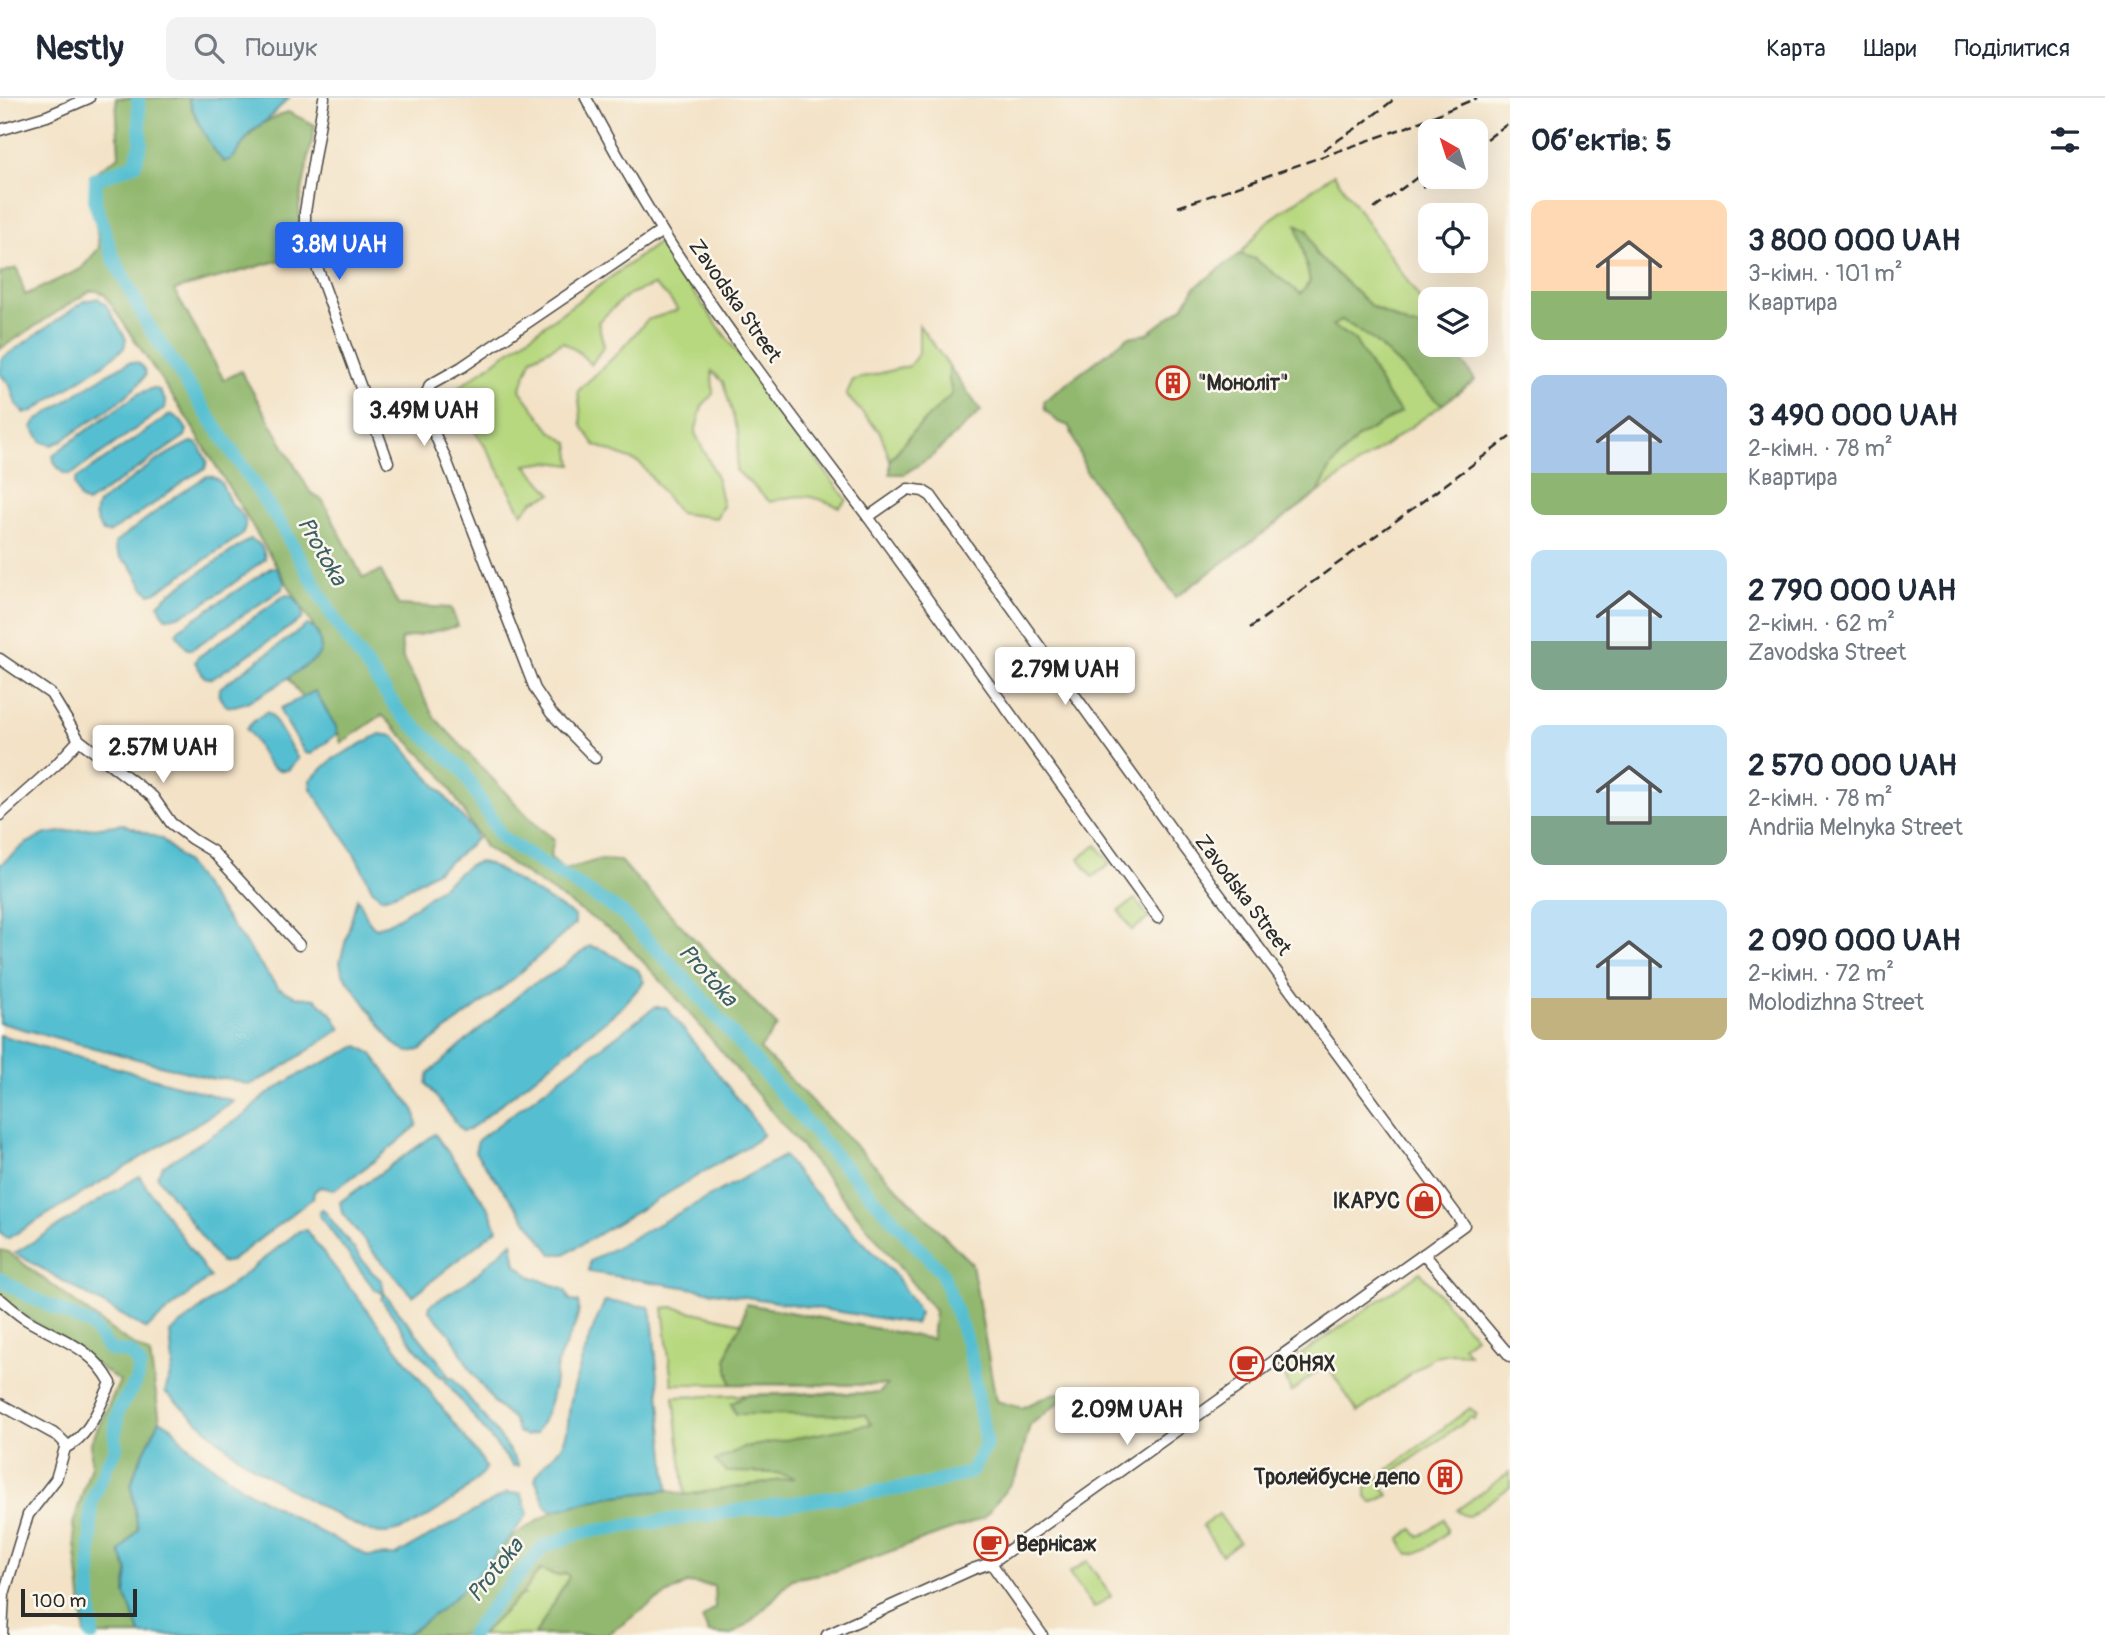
<!DOCTYPE html>
<html lang="uk">
<head>
<meta charset="utf-8">
<style>
	:root { --surface:#fff; --page:#f2f2f3; --text:#1f2937; --muted:#747a83; --line:#e0e1e3; --accent:#2563eb }
	body { margin:0; font-family:Pangolin,sans-serif; background:var(--page); color:var(--text); height:100vh; display:flex; flex-direction:column; font-size:26px; white-space:nowrap }
	* { box-sizing:border-box; margin:0 }
	p { font-size:23px; color:var(--muted) }
	.icon { flex:none; width:38px; height:38px; fill:none; stroke:currentColor; stroke-width:2; stroke-linecap:round; stroke-linejoin:round }
	.map { position:relative; flex:1; overflow:hidden }
	.drawer { display:flex; flex-direction:column; background:var(--surface); width:595px }
	.drawer>* { flex:none }
	.needle { width:46px; rotate:321deg }
	.tools { position:absolute; left:1418px; top:21px; display:grid; gap:14px }
	.tools a { display:grid; place-items:center; width:70px; height:70px; border-radius:14px; background:var(--surface); box-shadow:0 7px 28px #0002; font-size:35px }
	.scale { position:absolute; left:21px; bottom:18px; width:116px; box-sizing:border-box; padding-left:7px; border:4px solid #2b2b2b; border-top:0; font-size:19px; line-height:24px; white-space:nowrap; color:#2b2b2b; -webkit-text-stroke:5px #fbf7ec; paint-order:stroke }
	.price { position:absolute; translate:-50% -60px; padding:0 16px; border-radius:7px; background:#fff; color:#222; font-size:23px; line-height:46px; filter:drop-shadow(0 2px 4px #0008) }
	.price::after { content:''; position:absolute; left:50%; top:42px; width:21px; height:16px; margin-left:-10px; background:inherit; clip-path:polygon(0 0,100% 0,50% 100%) }
	.price.on { background:var(--accent); color:#fff }
	ul { padding:0; list-style:none }
	li { display:flex; align-items:center; gap:21px; height:175px; padding:0 21px }
	li span { display:grid; place-items:center; flex:none; width:196px; height:140px; border-radius:14px; color:#555 }
	li>.icon { margin-inline-start:auto }
	span .icon { width:84px; height:84px; fill:#fffc; stroke-width:1 }
	li b { font-size:30px }
	h2 { display:flex; justify-content:space-between; align-items:center; height:84px; padding:0 21px; font-size:30px }
	header { display:flex; align-items:center; gap:42px; box-sizing:border-box; height:98px; padding:0 35px; background:var(--surface); border-bottom:2px solid var(--line) }
	header strong { font-size:33px }
	nav { display:flex; gap:38px; margin-inline-start:auto; font-size:24px }
	.search { width:490px; height:63px; background:var(--page); display:flex; align-items:center; gap:18px; box-sizing:border-box; padding:0 24px; border-radius:14px; color:var(--muted); font-size:26px }
	main { display:flex; flex:1; min-height:0 }
	.map>svg:first-child { display:block }
	.green { fill:#b7d87f; stroke:#718255; stroke-width:2 }
	.forest { fill:#91b86e; stroke:#5e724c; stroke-width:2 }
	.water { fill:#55bfd1; stroke:#40757e; stroke-width:2 }
	.lines { fill:none; stroke-linecap:round; stroke-linejoin:round }
	.river { stroke:#55bfd1; stroke-width:14 }
	.minor-casing { stroke:#494642; stroke-width:13 }
	.minor { stroke:#fff; stroke-width:10 }
	.rail { stroke:#2b2b2b; stroke-width:2.5; stroke-dasharray:10 5; stroke-linecap:butt }
	.labels { text-anchor:middle; dominant-baseline:central; stroke-width:5; stroke-linejoin:round; paint-order:stroke }
	.street-label { font-size:21px; fill:#2b2b2b; stroke:#fbf7ec }
	.poi-label { font-size:21px; font-weight:bold; fill:#2b2b2b; stroke:#fbf7ec; text-anchor:start }
	.water-label { font-size:23px; font-style:italic; fill:#3a5f65; stroke:#fbf7ec }
</style>
</head>
<body>
<header>
<strong>Nestly</strong>
<div class="search"><svg class="icon" aria-label="search" viewBox="0 0 24 24"><circle cx="10" cy="10" r="6"/><path d="M15 15l6 6"/></svg>Пошук</div>
<nav><a>Карта</a><a>Шари</a><a>Поділитися</a></nav>
</header>
<main>
<div class="map">
<svg width="1510" height="1537" viewBox="0 0 1510 1537">
	<rect width="100%" height="100%" fill="#fbf7ec"/>
	<filter id="ink" filterUnits="userSpaceOnUse"><feTurbulence type="fractalNoise" baseFrequency=".0143" numOctaves="2"/><feDisplacementMap in="SourceGraphic" scale="14" xChannelSelector="R" yChannelSelector="G"/><feConvolveMatrix kernelMatrix="1 2 1 2 8 2 1 2 1" color-interpolation-filters="sRGB"/></filter>
	<filter id="wash" filterUnits="userSpaceOnUse"><feTurbulence type="fractalNoise" baseFrequency=".00686" numOctaves="4" result="noise"/><feDisplacementMap in="SourceGraphic" scale="28" xChannelSelector="R" yChannelSelector="G"/><feGaussianBlur stdDeviation="1.57" result="paint"/><feColorMatrix in="noise" values="0 0 0 0 0 0 0 0 0 0 0 0 0 0 0 0 0 1.4 0 .05"/><feComposite in="paint" operator="in"/></filter>
	<g filter="url(#wash)">
		<rect width="100%" height="100%" fill="#f3e2c6"/>
		<g class="green">
			<path d="M1334 76 1430 216V230L1410 228 1371 208 1316 156 1308 132 1298 127 1310 184 1301 196 1240 156 1267 124Z"/>
			<path d="M658 145 784 319 847 402 839 409C809 396 801 395 770 404L736 372 739 337 723 284 712 273 713 296 702 308 695 335 716 377 723 408 716 420 679 415 640 365 595 347 582 328 578 293 618 255 647 222 678 212 668 199 654 187 627 197 598 224 604 248 591 267 580 255 563 244 532 260 520 292 551 333 569 345 572 367 549 364 526 367 552 396 533 403 522 416 490 356 450 296Z"/>
			<path d="M1342 222 1373 242 1436 302 1443 306 1318 395 1331 369 1358 339 1401 314 1387 297 1369 265 1332 228Z"/>
			<path d="M919 227 949 268V282L953 296 913 334 890 362 880 334 846 297 853 282 909 268 919 255Z"/>
			<path d="M1097 747 1110 766 1092 779 1079 760Z"/>
			<path d="M1135 801 1149 820 1132 832 1119 813Z"/>
			<path d="M1420 1174 1475 1239 1463 1248 1469 1256 1451 1255 1435 1258 1358 1314 1326 1266 1291 1294 1282 1270Z"/>
			<path d="M672 1209 742 1225 950 1287 672 1286 663 1210Z"/>
			<path d="M812 1295H942L938 1358 685 1397 674 1299Z"/>
			<path d="M1470 1310 1477 1317 1474 1322 1471 1319 1380 1384 1389 1397 1372 1405 1366 1399V1390L1373 1383Z"/>
			<path d="M1510 1374V1389L1469 1418 1463 1417 1457 1412Z"/>
			<path d="M1219 1416 1239 1444 1222 1457 1202 1428Z"/>
			<path d="M1444 1421 1447 1429V1434C1437 1443 1423 1456 1409 1456L1403 1449 1400 1440 1413 1431 1419 1439Z"/>
			<path d="M1087 1463 1111 1498 1094 1510 1069 1475Z"/>
			<path d="M540 1472 558 1478 566 1475 569 1479 535 1537H481L521 1497Z"/>
		</g>
		<g class="forest">
			<path d="M116 0H188L196 20 218 57 233 60C250 35 259 23 288 14L315 27 299 109 302 156 174 192 224 282 241 273 310 394 323 403 363 480 381 473 398 507 451 510 458 528 401 541 403 561 435 620 537 728 554 741 550 759 565 772 598 762 620 763 777 928 760 951 972 1166 996 1303 1022 1310 1052 1296 1067 1294 1062 1302 1030 1327 1017 1377 984 1420 836 1473 792 1481 766 1509 747 1527 731 1537 709 1535 702 1521 715 1509 714 1488 688 1485 655 1503 607 1537H535L569 1479 566 1475 558 1478 540 1472 523 1494 524 1497H521L481 1537H404L415 1531 469 1485 511 1439 554 1413 607 1399 668 1392 685 1397 795 1380 776 1375 727 1374 715 1363 742 1350 871 1326 865 1317 736 1316 731 1306 746 1297 879 1295 887 1287 731 1286 726 1261 734 1238 742 1225 746 1206 932 1241 935 1213 814 1064 675 898 619 838 485 749 441 676 382 617 341 645 336 629 314 594 302 600 288 579 315 561 321 553 319 538 188 322 104 196 97 193H90L0 251V175L17 170 25 197 81 171 99 150 90 78 119 58Z"/>
			<path d="M1297 127 1308 132 1316 156 1371 208 1410 228 1430 230V247H1451L1475 282 1443 306 1436 302 1373 242 1342 222 1332 228 1355 242 1387 297 1401 314 1358 339 1331 369 1318 395 1176 499 1086 373 1069 328 1058 324 1045 312 1044 303 1128 239 1147 236 1184 208 1194 190 1240 156 1255 161 1301 196 1310 183Z"/>
			<path d="M949 268 981 313 931 359 904 376H890V362L913 334 952 296 949 282Z"/>
			<path d="M0 1152 8 1154 118 1237 150 1257 160 1322 137 1368 131 1388 138 1431 120 1454 128 1473 125 1496 141 1537H85L73 1426 91 1367V1344L120 1283 0 1201Z"/>
		</g>
		<g class="water">
			<path d="M188 0H289L269 20 250 35 233 60 224 64C208 47 197 22 188 0Z"/>
			<path d="M98 200 106 207 126 241 124 250 104 266 33 313 24 315 16 306 10 287 0 276 1 261 85 203Z"/>
			<path d="M130 264C139 264 143 267 146 276 133 299 84 327 61 343L52 347 42 344 32 329 36 323 107 276Z"/>
			<path d="M153 290 159 292 166 304 165 310 72 376H64L55 366 53 358 66 347 138 296Z"/>
			<path d="M171 316 180 322 187 332 185 338 87 405 80 401 74 387 76 381Z"/>
			<path d="M192 344 198 346 207 363 205 371 188 380 152 407 109 435 103 434C96 424 93 417 98 406 125 386 161 356 192 344Z"/>
			<path d="M207 378C223 379 222 389 229 402 236 415 252 417 242 437L156 494 150 496 143 489 130 466C122 464 115 453 115 445L176 398Z"/>
			<path d="M250 441C260 445 264 450 265 461 245 477 188 522 165 520L158 506 170 495Z"/>
			<path d="M272 469 277 470 285 485 282 491 192 551H187L176 535 179 531Z"/>
			<path d="M285 497 293 498C299 506 304 511 302 521L212 581 204 579 195 564 197 560Z"/>
			<path d="M307 527C319 531 320 543 321 553L315 561C296 574 248 611 227 608 221 602 215 597 221 589Z"/>
			<path d="M315 593 336 629 337 636 311 656 305 655 282 617 281 610Z"/>
			<path d="M267 614 271 616 298 661 288 672C261 676 262 645 246 631L256 621Z"/>
			<path d="M380 636 394 638 473 732 476 741C456 762 409 794 381 800L372 791 354 755 311 691 310 682 333 661Z"/>
			<path d="M123 726 162 741 186 765 278 890 297 899 316 901 332 916 341 931 272 976 249 987 226 980 213 981 0 925V767L25 746 46 736Z"/>
			<path d="M480 764 489 766 575 818V826L511 883 420 952 408 954 394 946 342 874 340 864 357 800C366 812 364 821 376 830 407 820 442 787 469 767Z"/>
			<path d="M590 848 603 852 638 872 644 884 621 910 469 1032 462 1033 426 985 429 975 528 889 554 875Z"/>
			<path d="M655 909H666L753 1021 763 1036 756 1043 565 1156H552L475 1054 478 1042Z"/>
			<path d="M0 937 234 1003 7 1141 0 1134Z"/>
			<path d="M358 948 371 955 415 1013 417 1027C391 1051 363 1072 334 1092L320 1089 314 1094 313 1100 231 1163 221 1165 157 1078 163 1068 246 1016 263 999 296 978Z"/>
			<path d="M435 1036 489 1111 497 1131 413 1198 378 1160 342 1115 340 1104Z"/>
			<path d="M784 1058 802 1081 894 1176 920 1215 915 1226 589 1174 590 1163Z"/>
			<path d="M139 1078 210 1179 146 1231 15 1155Z"/>
			<path d="M323 1111 371 1173 382 1183 384 1195 445 1271 449 1280H453L500 1339 518 1366V1368H513L448 1287 443 1278 440 1279 414 1248 381 1201 383 1197 381 1194 375 1192 319 1117V1113Z"/>
			<path d="M306 1132 482 1362 486 1371C471 1393 411 1435 384 1435 366 1435 350 1424 334 1416 303 1399 271 1382 242 1361 215 1341 191 1316 165 1294L173 1267 170 1235 299 1133Z"/>
			<path d="M512 1144 516 1167 530 1178 565 1192 570 1203 578 1204C583 1220 565 1245 559 1261 555 1269 556 1279 554 1288 551 1304 545 1321 536 1335L525 1338 518 1334 513 1321 496 1307 471 1273 452 1238 429 1213 430 1207 470 1182Z"/>
			<path d="M605 1203 649 1209 652 1216 668 1392 607 1399 554 1413 547 1410 535 1381C542 1363 557 1359 564 1343 569 1332 568 1318 570 1306 577 1273 591 1233 605 1203Z"/>
			<path d="M160 1322 173 1330 181 1341 198 1357 244 1391 324 1436 368 1458 396 1457 507 1395H521L528 1415C497 1459 451 1510 404 1537H141L125 1496 128 1473 120 1454 138 1431 131 1388 137 1368Z"/>
		</g>
		<g class="lines">
			<g class="river">
				<path d="M138 0 141 45 135 66 96 81 95 104 112 157 148 227 281 427 337 526 401 616 462 671 502 740 622 815 693 890 833 1056 942 1175 969 1250 986 1346 971 1374 925 1387 582 1434 543 1449 496 1504 471 1537"/>
				<path d="M0 1181 25 1196 91 1227 110 1252 130 1255 140 1267 136 1284 118 1312 115 1336 116 1351 107 1366 91 1406 90 1498 92 1537"/>
			</g>
		</g>
	</g>
	<g filter="url(#ink)">
		<g class="lines">
			<defs>
				<g id="minor">
					<path d="M324 0 305 114V136L388 364"/>
					<path d="M586 0C616 56 647 112 683 165 741 252 805 335 868 419L908 391 923 393 931 398 1182 746 1464 1127 1424 1156 1510 1258"/>
					<path d="M0 32 47 18 89 0"/>
					<path d="M868 419 1158 820"/>
					<path d="M0 561 51 596 79 642 153 699 171 725 192 741 212 753 299 847"/>
					<path d="M595 660 551 615 535 591 445 359 422 308 430 287 462 269 662 133"/>
					<path d="M0 717 56 667 79 642"/>
					<path d="M0 1201C9 1208 17 1216 27 1222 60 1242 91 1248 111 1285 99 1309 90 1338 65 1350"/>
					<path d="M0 1306 58 1338 65 1345V1350L56 1381 28 1417 4 1496 2 1537"/>
					<path d="M991 1465 1042 1537"/>
					<path d="M827 1537 973 1471 991 1465 1424 1156"/>
				</g>
			</defs>
			<use href="#minor" class="minor-casing"/>
			<use href="#minor" class="minor"/>
			<g class="rail">
				<path d="M1475 50 1510 24"/>
				<path d="M1323 52 1358 29 1396 0"/>
				<path d="M1422 89 1436 79"/>
				<path d="M1178 109 1407 29 1477 0"/>
				<path d="M1374 111 1430 70"/>
				<path d="M1250 530 1510 339"/>
			</g>
		</g>
	</g>
	<defs>
		<symbol id="building-ring" viewBox="-11 -11 22 22"><circle r="9.5" fill="#fbf7ec" stroke="#c8321e" stroke-width="1.5"/><path d="M-4-6H4V6H1V3H-1V6H-4ZM-2.5-4.3h1.7v1.8h-1.7ZM.8-4.3h1.7v1.8H.8ZM-2.5-1h1.7V.8h-1.7ZM.8-1h1.7V.8H.8Z" fill="#c8321e"/></symbol>
		<symbol id="shop-ring" viewBox="-11 -11 22 22"><circle r="9.5" fill="#fbf7ec" stroke="#c8321e" stroke-width="1.5"/><path d="M-5-2.5h2.3a2.7 3.5 0 0 1 5.4 0H5L5.5 6h-11ZM-1.5-2.5h3a1.5 2.3 0 0 0-3 0Z" fill="#c8321e"/></symbol>
		<symbol id="cafe-ring" viewBox="-11 -11 22 22"><circle r="9.5" fill="#fbf7ec" stroke="#c8321e" stroke-width="1.5"/><path d="M-5.5-4.5H6V0H3Q3 3.5 0 3.5H-2.5Q-5.5 3.5-5.5 0ZM3-3.2v2h1.7v-2ZM-6 4.5H4V6H-6Z" fill="#c8321e"/></symbol>
	</defs>
	<g fill-rule="evenodd">
		<use href="#building-ring" x="1154" y="266" width="38" height="38"/>
		<use href="#shop-ring" x="1405" y="1084" width="38" height="38"/>
		<use href="#cafe-ring" x="1228" y="1247" width="38" height="38"/>
		<use href="#building-ring" x="1426" y="1360" width="38" height="38"/>
		<use href="#cafe-ring" x="972" y="1427" width="38" height="38"/>
	</g>
	<g class="labels">
		<g class="street-label">
			<text transform="translate(735 203) rotate(55)">Zavodska Street</text>
			<text transform="translate(1243 797) rotate(53)">Zavodska Street</text>
		</g>
		<g class="poi-label">
			<text x="1198" y="285">"Моноліт"</text>
			<text x="1400" y="1103" text-anchor="end">ІКАРУС</text>
			<text x="1272" y="1266">СОНЯХ</text>
			<text x="1420" y="1379" text-anchor="end">Тролейбусне депо</text>
			<text x="1016" y="1446">Вернісаж</text>
		</g>
		<g class="water-label">
			<text transform="translate(322 453) rotate(60)">Protoka</text>
			<text transform="translate(708 877) rotate(48)">Protoka</text>
			<text transform="translate(495 1472) rotate(-51)">Protoka</text>
		</g>
	</g>
</svg>
<div class="tools">
<a><svg class="needle" viewBox="-14 -14 28 28"><path d="M0-13l5 13h-10z" fill="#e53935"/><path d="M0 13l5-13h-10z" fill="#747a83"/></svg></a>
<a><svg class="icon" aria-label="locate" viewBox="0 0 24 24"><circle cx="12" cy="12" r="6"/><path d="M12 2v4M12 18v4M2 12h4M18 12h4"/></svg></a>
<a><svg class="icon" aria-label="layers" viewBox="0 0 24 24"><path d="M12 4l9 5-9 5-9-5zM3 14l9 5 9-5"/></svg></a>
</div>
<div class="scale">100 m</div>
<b class="price on" style="left:339px;top:184px">3.8M UAH</b>
<b class="price" style="left:424px;top:350px">3.49M UAH</b>
<b class="price" style="left:1065px;top:609px">2.79M UAH</b>
<b class="price" style="left:163px;top:687px">2.57M UAH</b>
<b class="price" style="left:1127px;top:1349px">2.09M UAH</b>
</div>
<section class="drawer">
<h2>Об’єктів: 5<svg class="icon" aria-label="filters" viewBox="0 0 24 24"><path d="M4 7h16M4 17h16"/><circle cx="9" cy="7" r="2"/><circle cx="15" cy="17" r="2"/></svg></h2>
<ul>
<li><span style="background:linear-gradient(#ffd9b3 65%,#8fb573 0)"><svg class="icon" aria-label="home" viewBox="0 0 24 24"><path d="M3 11l9-7 9 7M6 9v11h12V9"/></svg></span><div><b>3 800 000 UAH</b><p>3-кімн. · 101 m²</p><p>Квартира</p></div></li>
<li><span style="background:linear-gradient(#a9c7e8 70%,#8fb573 0)"><svg class="icon" aria-label="home" viewBox="0 0 24 24"><path d="M3 11l9-7 9 7M6 9v11h12V9"/></svg></span><div><b>3 490 000 UAH</b><p>2-кімн. · 78 m²</p><p>Квартира</p></div></li>
<li><span style="background:linear-gradient(#bfe0f5 65%,#7fa58c 0)"><svg class="icon" aria-label="home" viewBox="0 0 24 24"><path d="M3 11l9-7 9 7M6 9v11h12V9"/></svg></span><div><b>2 790 000 UAH</b><p>2-кімн. · 62 m²</p><p>Zavodska Street</p></div></li>
<li><span style="background:linear-gradient(#bfe0f5 65%,#7fa58c 0)"><svg class="icon" aria-label="home" viewBox="0 0 24 24"><path d="M3 11l9-7 9 7M6 9v11h12V9"/></svg></span><div><b>2 570 000 UAH</b><p>2-кімн. · 78 m²</p><p>Andriia Melnyka Street</p></div></li>
<li><span style="background:linear-gradient(#bfe0f5 70%,#c2b280 0)"><svg class="icon" aria-label="home" viewBox="0 0 24 24"><path d="M3 11l9-7 9 7M6 9v11h12V9"/></svg></span><div><b>2 090 000 UAH</b><p>2-кімн. · 72 m²</p><p>Molodizhna Street</p></div></li>
</ul>
</section>
</main>
</body>
</html>
